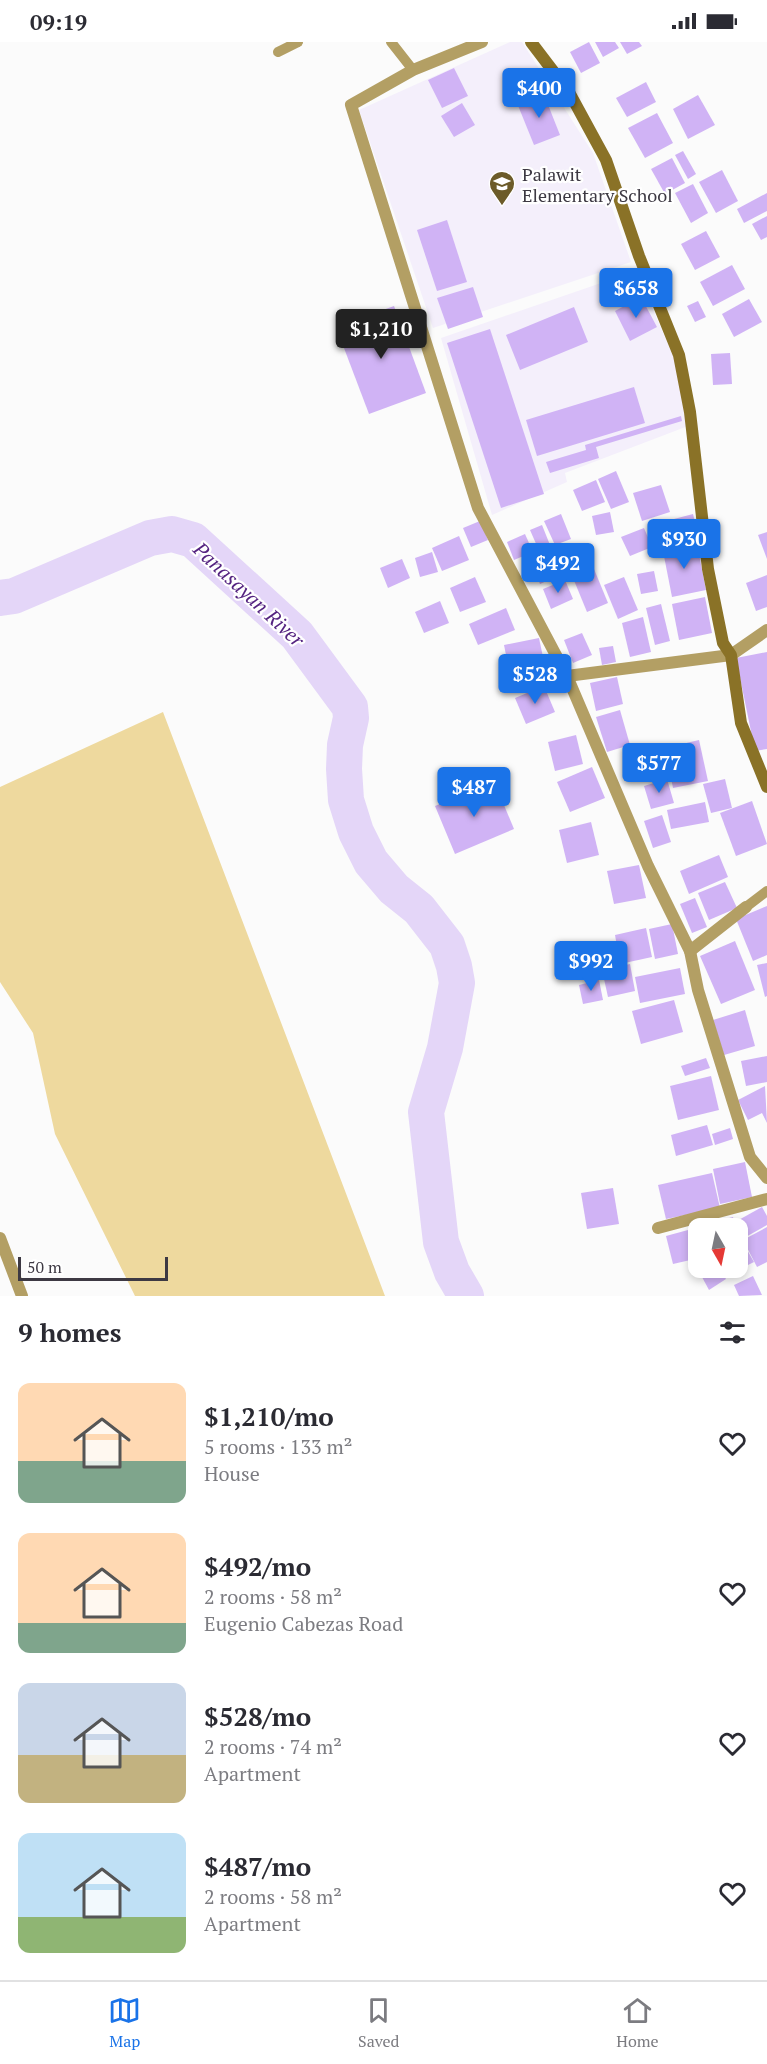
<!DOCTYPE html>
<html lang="en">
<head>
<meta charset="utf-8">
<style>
	:root { --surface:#fff; --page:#f7f7f7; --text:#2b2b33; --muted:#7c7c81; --line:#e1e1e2; --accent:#1a73e8 }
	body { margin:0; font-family:"PT Serif",serif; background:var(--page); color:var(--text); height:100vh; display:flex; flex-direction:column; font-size:22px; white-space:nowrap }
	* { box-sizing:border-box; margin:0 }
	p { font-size:20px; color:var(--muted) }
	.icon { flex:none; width:33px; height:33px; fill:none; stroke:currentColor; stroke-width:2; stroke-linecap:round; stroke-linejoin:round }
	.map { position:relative; height:1254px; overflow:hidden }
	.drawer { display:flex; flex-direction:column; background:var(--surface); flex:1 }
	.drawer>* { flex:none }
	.needle { width:39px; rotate:171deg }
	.controls { position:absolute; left:688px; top:1176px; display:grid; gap:12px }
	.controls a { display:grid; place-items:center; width:60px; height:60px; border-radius:12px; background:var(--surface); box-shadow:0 3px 9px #0003; font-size:30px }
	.scale { position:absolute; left:18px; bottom:15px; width:150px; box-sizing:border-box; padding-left:6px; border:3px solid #3d3943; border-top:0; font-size:16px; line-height:21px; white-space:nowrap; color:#3d3943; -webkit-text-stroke:4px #fff; paint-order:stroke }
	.price { position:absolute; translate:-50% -51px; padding:0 14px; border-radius:6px; background:var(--accent); color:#fff; font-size:20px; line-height:39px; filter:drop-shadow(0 2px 3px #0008) }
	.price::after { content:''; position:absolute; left:50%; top:36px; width:18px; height:14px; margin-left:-9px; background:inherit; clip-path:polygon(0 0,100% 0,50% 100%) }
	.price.on { background:#222; color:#fff }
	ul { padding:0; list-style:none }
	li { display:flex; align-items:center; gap:18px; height:150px; padding:0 18px }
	li span { display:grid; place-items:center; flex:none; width:168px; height:120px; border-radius:12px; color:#555 }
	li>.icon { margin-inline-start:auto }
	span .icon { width:72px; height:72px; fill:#fffc; stroke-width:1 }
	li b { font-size:26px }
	h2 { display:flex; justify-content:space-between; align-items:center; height:72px; padding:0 18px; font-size:26px }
	.status { display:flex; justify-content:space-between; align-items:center; height:42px; padding:0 30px; background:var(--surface); direction:ltr }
	.status svg { height:16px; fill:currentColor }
	.menu { display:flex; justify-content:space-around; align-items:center; height:84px; border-top:2px solid var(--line); background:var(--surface); font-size:16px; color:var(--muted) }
	.menu a { display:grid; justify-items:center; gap:3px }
	.menu .on { color:var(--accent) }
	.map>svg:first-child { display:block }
	.built { fill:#f4effb }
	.green { fill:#eed99e }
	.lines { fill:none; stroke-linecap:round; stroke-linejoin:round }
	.river { stroke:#e4d6f8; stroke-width:36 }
	.building { fill:#d0b3f5 }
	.lane { stroke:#b39f64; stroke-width:10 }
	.street { stroke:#b39f64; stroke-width:12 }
	.secondary { stroke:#8a7227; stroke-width:12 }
	.labels { text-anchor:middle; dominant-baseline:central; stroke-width:4.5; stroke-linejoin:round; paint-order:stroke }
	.poi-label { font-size:18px; fill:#3d3943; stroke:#fff; text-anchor:start }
	.water-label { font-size:20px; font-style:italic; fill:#552481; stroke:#fff }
</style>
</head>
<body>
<div class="status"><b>09:19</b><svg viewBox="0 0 49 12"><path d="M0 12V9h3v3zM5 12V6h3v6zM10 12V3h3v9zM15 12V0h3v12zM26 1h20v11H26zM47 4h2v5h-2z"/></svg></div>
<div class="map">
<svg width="767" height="1254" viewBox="0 0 767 1254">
	<rect width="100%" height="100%" fill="#fbfbfb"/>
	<g class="built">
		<path d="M510 0H522L593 111 631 220 433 286 359 68Z"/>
		<path d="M636 229 675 318 688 384 565 431 567 440 492 473 441 296Z"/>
	</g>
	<path class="green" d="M163 670 385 1254H135L55 1092 33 991 0 940V745Z"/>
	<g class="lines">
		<path class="river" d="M0 556 14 554 150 496 172 492 193 498 297 593 350 665 351 676 345 703 344 727 346 758 356 790 371 820 394 847 419 867 447 903 454 924 457 941 445 1006 426 1070 441 1200 452 1230 466 1254"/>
	</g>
	<g class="building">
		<path d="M589 0 600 21 581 31 570 10Z"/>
		<path d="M595 0H615L619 6 603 15Z"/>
		<path d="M620 0H639L642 4 627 12Z"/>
		<path d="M454 26 468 54 442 66 428 38Z"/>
		<path d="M646 40 656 60 627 75 616 56Z"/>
		<path d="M543 50 560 93 534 103 517 61Z"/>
		<path d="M698 53 715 83 688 97 673 67Z"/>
		<path d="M462 61 475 83 454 95 441 74Z"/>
		<path d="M657 71 673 101 645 116 628 86Z"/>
		<path d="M683 109 696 132 688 137 675 113Z"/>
		<path d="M672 116 685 141 665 152 651 127Z"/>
		<path d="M722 128 738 159 716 171 699 140Z"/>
		<path d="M693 142 708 171 691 181 675 151Z"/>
		<path d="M767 151V169L744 181 737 167Z"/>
		<path d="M767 174V195L761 198 752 182Z"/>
		<path d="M447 178 467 240 437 249 417 188Z"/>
		<path d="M706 189 720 215 695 228 681 202Z"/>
		<path d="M732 223 745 247 713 264 700 240Z"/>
		<path d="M473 245 483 275 448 287 437 256Z"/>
		<path d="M641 255 657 285 630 299 615 269Z"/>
		<path d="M749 257 762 280 734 295 722 272Z"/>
		<path d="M698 259 706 275 695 280 687 264Z"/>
		<path d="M394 264 426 351 369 372 336 285Z"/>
		<path d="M574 265 588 300 520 328 506 293Z"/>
		<path d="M490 287 544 452 501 466 447 301Z"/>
		<path d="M730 311 732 342 713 343 711 312Z"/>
		<path d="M634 345 645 381 537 414 526 378Z"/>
		<path d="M681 374 682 379 596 405 599 416 550 431 546 420 586 408 585 403Z"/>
		<path d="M616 429 629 460 611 467 598 437Z"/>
		<path d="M596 438 605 460 582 469 573 448Z"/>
		<path d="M661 443 670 470 642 479 633 451Z"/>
		<path d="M610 470 614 490 596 493 592 474Z"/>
		<path d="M561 472 571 497 555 503 544 479Z"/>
		<path d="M693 472 697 488 677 493 674 477Z"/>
		<path d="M480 479 488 498 471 505 463 486Z"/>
		<path d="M542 483 552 508 541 513 530 488Z"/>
		<path d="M644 486 652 505 630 514 621 495Z"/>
		<path d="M767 490V517L758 493Z"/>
		<path d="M525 492 533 510 514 518 507 500Z"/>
		<path d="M459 494 469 518 442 529 432 506Z"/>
		<path d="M697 502 706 548 672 555 663 509Z"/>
		<path d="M432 510 438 530 420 535 415 516Z"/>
		<path d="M549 513 558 534 540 542 532 521Z"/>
		<path d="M402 517 410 536 388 546 380 526Z"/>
		<path d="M594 527 608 561 587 570 573 536Z"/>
		<path d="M654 529 658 549 641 552 637 532Z"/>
		<path d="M767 533V565L756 569 746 541Z"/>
		<path d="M475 535 486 560 460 570 450 546Z"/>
		<path d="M624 535 638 568 618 577 604 543Z"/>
		<path d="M565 538 573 557 551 567 543 547Z"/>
		<path d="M705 555 712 591 679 598 672 562Z"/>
		<path d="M440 559 449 581 424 591 415 570Z"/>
		<path d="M661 562 670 599 655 603 646 566Z"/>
		<path d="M506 566 515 588 478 603 469 582Z"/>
		<path d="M643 575 651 610 630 615 622 581Z"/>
		<path d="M582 591 592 613 573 621 564 598Z"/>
		<path d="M539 596 543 615 508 623 504 603Z"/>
		<path d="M613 604 616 620 602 623 599 606Z"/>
		<path d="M767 610V707L755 709 736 616Z"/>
		<path d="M617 635 623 662 596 669 590 641Z"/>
		<path d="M544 644 555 670 526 682 515 656Z"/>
		<path d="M620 668 630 703 607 710 596 675Z"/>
		<path d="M576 693 583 722 555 729 548 700Z"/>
		<path d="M699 698 708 739 673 746 665 706Z"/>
		<path d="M592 725 605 756 570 770 557 740Z"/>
		<path d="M667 737 674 761 651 767 644 744Z"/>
		<path d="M725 737 732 766 711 771 703 742Z"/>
		<path d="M494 739 514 787 455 812 435 764Z"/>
		<path d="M752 759 767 802 736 814 720 771Z"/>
		<path d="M705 760 709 780 671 787 667 768Z"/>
		<path d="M662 773 671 800 653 806 644 779Z"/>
		<path d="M591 780 599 813 567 821 559 788Z"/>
		<path d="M719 813 728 835 689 852 680 829Z"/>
		<path d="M639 823 646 856 614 862 607 829Z"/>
		<path d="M725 840 737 866 709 878 698 851Z"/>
		<path d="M695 856 707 885 692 891 680 862Z"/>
		<path d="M767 864V913L753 919 736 877Z"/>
		<path d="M672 882 678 912 655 917 649 887Z"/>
		<path d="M646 886 652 915 620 922 615 893Z"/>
		<path d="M735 899 755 948 721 962 700 914Z"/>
		<path d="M767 921V954L765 955 757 923Z"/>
		<path d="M630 922 635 949 608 955 602 928Z"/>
		<path d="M680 926 685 952 640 961 635 935Z"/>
		<path d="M599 938 603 958 583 962 579 943Z"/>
		<path d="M674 958 683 990 641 1002 632 969Z"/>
		<path d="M745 968 755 1004 724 1013 713 978Z"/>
		<path d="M767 1014V1040L746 1044 741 1019Z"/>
		<path d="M706 1016 710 1026 685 1034 681 1024Z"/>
		<path d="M711 1034 719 1068 678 1078 670 1044Z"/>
		<path d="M765 1044 767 1081 762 1071 748 1078 738 1058Z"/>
		<path d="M707 1083 713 1103 676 1114 671 1093Z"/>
		<path d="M730 1086 733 1097 715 1103 712 1092Z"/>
		<path d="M745 1120 752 1155 720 1162 713 1127Z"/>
		<path d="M712 1131 720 1166 666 1177 658 1143Z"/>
		<path d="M613 1146 619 1182 587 1187 581 1151Z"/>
		<path d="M762 1165 767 1174V1183L744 1196 735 1180Z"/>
		<path d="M733 1175 736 1186H707L706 1182Z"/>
		<path d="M699 1185V1216L673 1222 666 1194Z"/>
		<path d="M767 1185V1220L757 1225 743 1198Z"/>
		<path d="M742 1199 754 1220 738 1228V1201Z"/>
		<path d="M719 1226 726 1237 709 1248 702 1235Z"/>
		<path d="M753 1234 762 1253 739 1254 734 1243Z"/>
	</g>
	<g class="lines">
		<g class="lane">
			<path d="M391 0 413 28"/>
			<path d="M278 10 298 0"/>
			<path d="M746 865 767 849"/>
		</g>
		<g class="street">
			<path d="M482 0 413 28 351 63 478 466 567 634 648 824 690 909 698 948 750 1115 767 1136"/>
			<path d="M567 634 731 613 767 588"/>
			<path d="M690 909 746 865"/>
			<path d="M658 1186 767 1157"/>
			<path d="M0 1196 22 1254"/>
		</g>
		<path class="secondary" d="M531 0 569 50 606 118 639 214 679 313 690 370 708 527 723 601 731 613 741 681 767 745"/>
	</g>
	<defs>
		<symbol id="school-pin" viewBox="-11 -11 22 30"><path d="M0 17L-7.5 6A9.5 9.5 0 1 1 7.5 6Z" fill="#6c5b29" stroke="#fff"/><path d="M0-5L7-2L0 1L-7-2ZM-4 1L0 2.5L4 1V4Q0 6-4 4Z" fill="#fff"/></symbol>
	</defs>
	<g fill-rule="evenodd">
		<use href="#school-pin" x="487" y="127" width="30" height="40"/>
	</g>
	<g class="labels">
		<g class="poi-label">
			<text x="522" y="132">Palawit<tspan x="522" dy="21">Elementary School</tspan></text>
		</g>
		<g class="water-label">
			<text transform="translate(249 552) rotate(43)">Panasayan River</text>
		</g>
	</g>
</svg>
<div class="controls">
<a><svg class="needle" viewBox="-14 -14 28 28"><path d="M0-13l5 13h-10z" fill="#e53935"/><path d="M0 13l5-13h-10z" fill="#7c7c81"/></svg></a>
</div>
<div class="scale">50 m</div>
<b class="price" style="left:539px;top:77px">$400</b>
<b class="price" style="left:636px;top:277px">$658</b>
<b class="price on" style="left:381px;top:318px">$1,210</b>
<b class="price" style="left:684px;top:528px">$930</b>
<b class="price" style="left:558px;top:552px">$492</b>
<b class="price" style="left:535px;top:663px">$528</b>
<b class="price" style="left:659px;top:752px">$577</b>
<b class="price" style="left:474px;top:776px">$487</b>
<b class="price" style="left:591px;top:950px">$992</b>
</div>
<section class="drawer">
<h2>9 homes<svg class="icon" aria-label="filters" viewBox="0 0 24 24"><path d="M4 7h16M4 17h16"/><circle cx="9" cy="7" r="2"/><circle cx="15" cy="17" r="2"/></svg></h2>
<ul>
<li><span style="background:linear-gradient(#ffd9b3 65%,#7fa58c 0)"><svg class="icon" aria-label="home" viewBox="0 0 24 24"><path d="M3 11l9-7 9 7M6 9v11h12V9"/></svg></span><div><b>$1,210/mo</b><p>5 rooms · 133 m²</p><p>House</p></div><svg class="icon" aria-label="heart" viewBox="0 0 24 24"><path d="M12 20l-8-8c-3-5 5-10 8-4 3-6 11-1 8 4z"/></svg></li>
<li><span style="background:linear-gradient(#ffd9b3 75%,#7fa58c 0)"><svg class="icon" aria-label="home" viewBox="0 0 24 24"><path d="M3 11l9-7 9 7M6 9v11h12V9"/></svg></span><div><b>$492/mo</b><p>2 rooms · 58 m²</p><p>Eugenio Cabezas Road</p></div><svg class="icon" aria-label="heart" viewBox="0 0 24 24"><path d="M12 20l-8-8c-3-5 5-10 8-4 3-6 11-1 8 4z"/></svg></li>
<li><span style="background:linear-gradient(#c9d6e8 60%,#c2b280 0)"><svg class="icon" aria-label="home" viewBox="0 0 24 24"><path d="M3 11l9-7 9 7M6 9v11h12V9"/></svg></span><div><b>$528/mo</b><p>2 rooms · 74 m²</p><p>Apartment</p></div><svg class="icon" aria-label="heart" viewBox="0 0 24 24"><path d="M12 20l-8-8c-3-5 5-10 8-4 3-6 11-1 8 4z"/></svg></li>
<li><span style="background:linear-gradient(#bfe0f5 70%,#8fb573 0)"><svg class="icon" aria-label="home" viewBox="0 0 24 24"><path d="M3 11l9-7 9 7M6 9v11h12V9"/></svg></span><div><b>$487/mo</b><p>2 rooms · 58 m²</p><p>Apartment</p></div><svg class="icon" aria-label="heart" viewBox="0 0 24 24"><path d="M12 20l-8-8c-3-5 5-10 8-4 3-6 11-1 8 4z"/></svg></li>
</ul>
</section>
<nav class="menu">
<a class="on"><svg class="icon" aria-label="map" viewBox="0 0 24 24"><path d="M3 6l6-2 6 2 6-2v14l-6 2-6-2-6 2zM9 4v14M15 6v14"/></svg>Map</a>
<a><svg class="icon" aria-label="saved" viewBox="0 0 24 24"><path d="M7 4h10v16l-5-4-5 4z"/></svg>Saved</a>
<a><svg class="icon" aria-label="home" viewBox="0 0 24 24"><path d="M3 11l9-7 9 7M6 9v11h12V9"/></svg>Home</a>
</nav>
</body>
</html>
